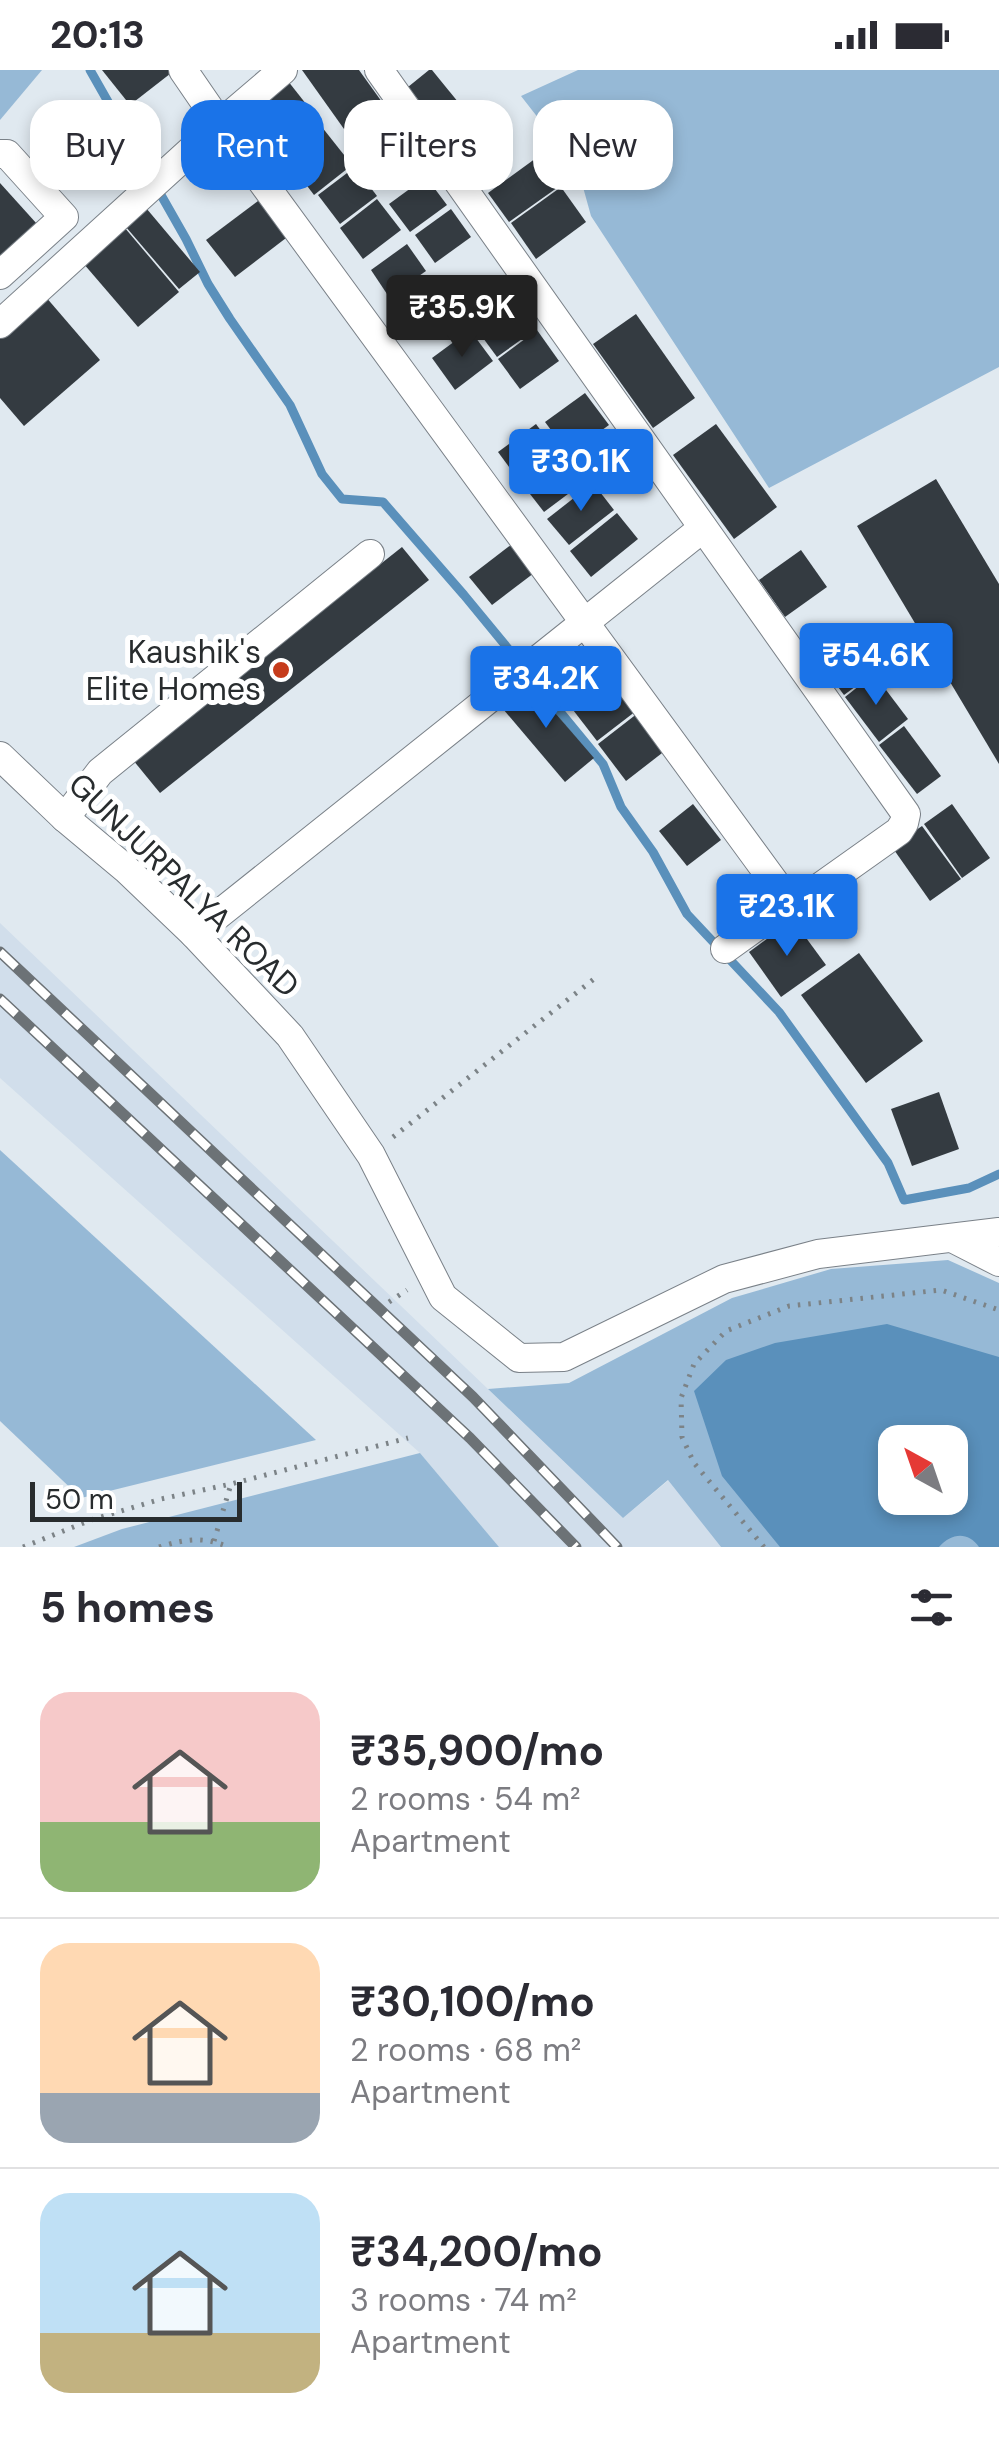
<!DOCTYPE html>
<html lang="en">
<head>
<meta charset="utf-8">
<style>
	:root { --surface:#fff; --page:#f2f2f3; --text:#2b2b33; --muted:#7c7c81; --line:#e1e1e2; --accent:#1a73e8 }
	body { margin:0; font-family:"DM Sans",sans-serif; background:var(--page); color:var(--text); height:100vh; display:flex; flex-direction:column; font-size:38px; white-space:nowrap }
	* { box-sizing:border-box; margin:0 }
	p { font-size:32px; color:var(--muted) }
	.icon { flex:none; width:55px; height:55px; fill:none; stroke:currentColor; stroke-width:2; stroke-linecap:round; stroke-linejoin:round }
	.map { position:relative; height:1477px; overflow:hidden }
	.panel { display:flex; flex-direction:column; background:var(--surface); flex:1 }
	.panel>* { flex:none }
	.banner { position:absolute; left:30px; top:30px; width:940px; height:90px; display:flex; gap:20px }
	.needle { width:65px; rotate:320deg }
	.controls { position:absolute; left:878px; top:1355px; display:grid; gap:20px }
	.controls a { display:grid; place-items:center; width:90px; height:90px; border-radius:20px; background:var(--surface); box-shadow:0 5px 15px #0003; font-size:50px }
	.scale { position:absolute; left:30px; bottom:25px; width:212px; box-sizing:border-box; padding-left:10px; border:5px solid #282c2e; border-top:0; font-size:28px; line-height:35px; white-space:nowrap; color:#282c2e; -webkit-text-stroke:8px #fff; paint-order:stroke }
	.price { position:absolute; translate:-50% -85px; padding:0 22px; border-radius:10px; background:var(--accent); color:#fff; font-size:32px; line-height:65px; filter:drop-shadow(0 2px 5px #0008) }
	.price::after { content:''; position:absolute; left:50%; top:60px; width:30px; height:22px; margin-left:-15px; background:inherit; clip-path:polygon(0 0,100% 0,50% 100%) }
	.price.selected { background:#222; color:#fff }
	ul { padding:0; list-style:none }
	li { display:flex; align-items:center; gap:30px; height:250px; padding:0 40px }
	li+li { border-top:2px solid var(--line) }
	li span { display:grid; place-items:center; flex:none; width:280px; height:200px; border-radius:30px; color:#555 }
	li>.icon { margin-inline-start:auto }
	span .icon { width:120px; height:120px; fill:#fffc; stroke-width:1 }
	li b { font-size:42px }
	h2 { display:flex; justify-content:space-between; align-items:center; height:120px; padding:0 40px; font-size:42px }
	.pill { padding:0 35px; border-radius:30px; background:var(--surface); box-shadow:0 5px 15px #0003; font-size:35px; line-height:90px }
	.pill.selected { background:var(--accent); color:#fff }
	.status { display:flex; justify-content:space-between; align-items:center; height:70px; padding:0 50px; background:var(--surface); direction:ltr }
	.status svg { height:28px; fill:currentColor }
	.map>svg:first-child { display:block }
	.built { fill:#d1deeb }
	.green { fill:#96b9d6; fill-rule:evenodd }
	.water { fill:#5a90bb; fill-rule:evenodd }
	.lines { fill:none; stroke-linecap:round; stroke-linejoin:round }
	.stream { stroke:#5a90bb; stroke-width:9 }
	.building { fill:#343b41 }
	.minor-casing { stroke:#7a8188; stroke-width:30 }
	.path { stroke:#7c8387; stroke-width:5; stroke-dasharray:2.5 8; stroke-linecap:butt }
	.minor { stroke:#fff; stroke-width:28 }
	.rail-casing { stroke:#6c7276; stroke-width:11 }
	.rail { stroke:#fff; stroke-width:8; stroke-dasharray:22; stroke-linecap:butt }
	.poi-dot { fill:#c63c1c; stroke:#fff; stroke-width:4 }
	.labels { text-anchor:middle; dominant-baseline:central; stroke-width:10; stroke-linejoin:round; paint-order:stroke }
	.poi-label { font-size:32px; fill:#282c2e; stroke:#fff; text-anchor:end }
	.street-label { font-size:32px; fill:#282c2e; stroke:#fff }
</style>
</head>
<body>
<div class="status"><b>20:13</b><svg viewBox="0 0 49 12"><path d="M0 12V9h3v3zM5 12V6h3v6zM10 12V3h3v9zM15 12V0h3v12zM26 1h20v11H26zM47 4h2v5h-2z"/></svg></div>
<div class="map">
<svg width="999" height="1477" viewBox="0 0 999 1477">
	<rect width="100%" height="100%" fill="#e0e9f0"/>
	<path class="built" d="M0 853 623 1448 669 1410 721 1477H499L420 1383 0 1008Z"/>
	<g class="green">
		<path d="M0 0H42L0 50Z"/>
		<path d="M578 0H999V297L769 418 591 146 578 99 521 26Z"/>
		<path d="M0 1080 316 1370 81 1428 0 1351Z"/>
		<path d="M948 1190 999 1213V1477H721L668 1410 623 1448 488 1319 569 1313 732 1228 831 1199ZM895 1372H950V1428H895Z"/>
		<path d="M420 1383 499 1477H74L122 1459Z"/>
	</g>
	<path class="water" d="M887 1254 999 1287V1477H979C968 1461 951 1463 939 1477H780L722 1406 694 1321 726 1290 775 1273ZM895 1372H950V1428H895Z"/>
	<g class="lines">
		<path class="stream" d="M90 0 186 169 208 214 230 249 290 335 322 404 342 429 383 432 464 525 603 694 621 737 653 782 687 844 779 942 888 1093 904 1130 969 1118 999 1104"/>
	</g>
	<g class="building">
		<path d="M102 0H175L130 35Z"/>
		<path d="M302 0H359L387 39 349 66Z"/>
		<path d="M429 0H432L467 43 444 62 408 17Z"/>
		<path d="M284 6 310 39 271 70 246 35Z"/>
		<path d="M310 42 352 95 314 125 273 71Z"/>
		<path d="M554 75 575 105 509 152 488 123Z"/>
		<path d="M355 97 377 126 340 154 318 125Z"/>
		<path d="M426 107 447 135 410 162 389 134Z"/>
		<path d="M0 113 37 154 0 187Z"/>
		<path d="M561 117 586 152 536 189 511 153Z"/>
		<path d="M262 128 290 165 235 207 206 170Z"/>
		<path d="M377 129 401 160 363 189 340 158Z"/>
		<path d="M141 132 200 202 179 219 120 150Z"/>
		<path d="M451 139 471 167 435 193 415 165Z"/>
		<path d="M119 151 179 222 138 257 77 186Z"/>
		<path d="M407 174 426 201 389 227 371 200Z"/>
		<path d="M430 207 449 234 412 260 394 233Z"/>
		<path d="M45 226 100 290 24 356 0 328V265Z"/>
		<path d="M514 229 536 259 497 287 475 257Z"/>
		<path d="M636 244 695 328 653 358 593 274Z"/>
		<path d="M470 260 493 291 455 320 432 288Z"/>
		<path d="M537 260 559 291 520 319 498 289Z"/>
		<path d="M585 323 609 355 569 384 545 352Z"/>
		<path d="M536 354 558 384 520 412 498 382Z"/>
		<path d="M716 354 777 437 734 469 673 385Z"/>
		<path d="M562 384 584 412 544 442 523 415Z"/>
		<path d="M936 409 999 514V694L857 456Z"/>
		<path d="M593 413 614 440 569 475 547 449Z"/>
		<path d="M617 443 638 469 591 507 570 481Z"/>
		<path d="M516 471 538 500 492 535 469 507Z"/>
		<path d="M402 477 429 510 160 723 133 690Z"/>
		<path d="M801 480 827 517 785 547 759 510Z"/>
		<path d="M842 565 871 605 844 625 815 586Z"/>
		<path d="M874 604 908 649 879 672 845 627Z"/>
		<path d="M610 606 636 641 597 671 570 636Z"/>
		<path d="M526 609 594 688 565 712 498 633Z"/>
		<path d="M638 643 666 680 626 711 598 674Z"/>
		<path d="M904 656 941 706 917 724 879 675Z"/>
		<path d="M693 734 721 770 687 796 659 761Z"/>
		<path d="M952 734 990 788 962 808 924 754Z"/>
		<path d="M922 756 961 809 930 831 892 777Z"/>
		<path d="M793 850 826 895 781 927 749 882Z"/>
		<path d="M859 883 923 971 866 1013 801 925Z"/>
		<path d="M939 1022 959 1079 912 1096 891 1039Z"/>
	</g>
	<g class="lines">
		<defs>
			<g id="minor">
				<path d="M183 0 220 54 786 828 792 831"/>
				<path d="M379 0 906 744 904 753 899 761 799 832 792 831 725 879"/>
				<path d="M0 84H7L64 147 0 205"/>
				<path d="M0 254 220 54 283 0"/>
				<path d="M0 686 65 748 126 799 194 864 290 966 371 1085 443 1227 519 1288 564 1287 724 1209 818 1184 999 1162"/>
				<path d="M65 748 100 702 370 484"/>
				<path d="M194 864 703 458"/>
				<path d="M954 1169 999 1192"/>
			</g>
		</defs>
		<use href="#minor" class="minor-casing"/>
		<g class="path">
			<path d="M393 1067 599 905"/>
			<path d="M389 1232 407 1220"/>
			<path d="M214 1471 231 1414"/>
			<path d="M23 1477 91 1450 161 1429 231 1414 408 1368"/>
			<path d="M159 1477C187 1469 201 1466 229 1477"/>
			<path d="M764 1477 694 1393 682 1367 681 1328 694 1294 726 1261 789 1236 941 1220 999 1240"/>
		</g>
		<use href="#minor" class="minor"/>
		<defs>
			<g id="rail">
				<path d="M0 882 473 1327 617 1477"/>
				<path d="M0 929 470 1368 576 1477"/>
			</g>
		</defs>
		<use href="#rail" class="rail-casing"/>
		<use href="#rail" class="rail"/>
	</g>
	<circle class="poi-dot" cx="281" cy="600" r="10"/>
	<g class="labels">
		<g class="poi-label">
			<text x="261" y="582">Kaushik's<tspan x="261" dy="37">Elite Homes</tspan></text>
		</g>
		<g class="street-label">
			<text transform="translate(184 815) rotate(44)">GUNJURPALYA ROAD</text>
		</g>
	</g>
</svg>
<div class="controls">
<a><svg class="needle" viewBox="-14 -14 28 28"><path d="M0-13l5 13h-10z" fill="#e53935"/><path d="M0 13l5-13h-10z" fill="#7c7c81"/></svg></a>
</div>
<div class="scale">50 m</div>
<b class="price selected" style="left:462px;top:290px">₹35.9K</b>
<b class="price" style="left:581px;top:444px">₹30.1K</b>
<b class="price" style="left:876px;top:638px">₹54.6K</b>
<b class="price" style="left:546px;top:661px">₹34.2K</b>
<b class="price" style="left:787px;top:889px">₹23.1K</b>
<div class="banner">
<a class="pill">Buy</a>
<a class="pill selected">Rent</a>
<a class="pill">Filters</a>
<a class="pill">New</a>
</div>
</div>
<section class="panel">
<h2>5 homes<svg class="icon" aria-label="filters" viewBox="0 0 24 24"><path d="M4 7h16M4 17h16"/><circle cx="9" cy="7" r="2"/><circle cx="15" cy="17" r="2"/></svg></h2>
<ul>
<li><span style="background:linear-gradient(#f6c9c9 65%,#8fb573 0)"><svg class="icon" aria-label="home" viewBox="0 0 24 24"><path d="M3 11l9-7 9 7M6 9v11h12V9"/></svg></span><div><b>₹35,900/mo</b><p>2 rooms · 54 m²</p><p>Apartment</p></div></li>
<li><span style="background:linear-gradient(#ffd9b3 75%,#9aa5b1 0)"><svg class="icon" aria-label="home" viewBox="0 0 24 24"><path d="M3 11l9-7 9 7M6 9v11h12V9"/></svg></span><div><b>₹30,100/mo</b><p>2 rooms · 68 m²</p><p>Apartment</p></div></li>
<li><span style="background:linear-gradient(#bfe0f5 70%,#c2b280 0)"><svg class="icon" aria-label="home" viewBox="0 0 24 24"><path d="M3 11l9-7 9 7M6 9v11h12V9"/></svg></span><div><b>₹34,200/mo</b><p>3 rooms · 74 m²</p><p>Apartment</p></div></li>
</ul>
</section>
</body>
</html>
